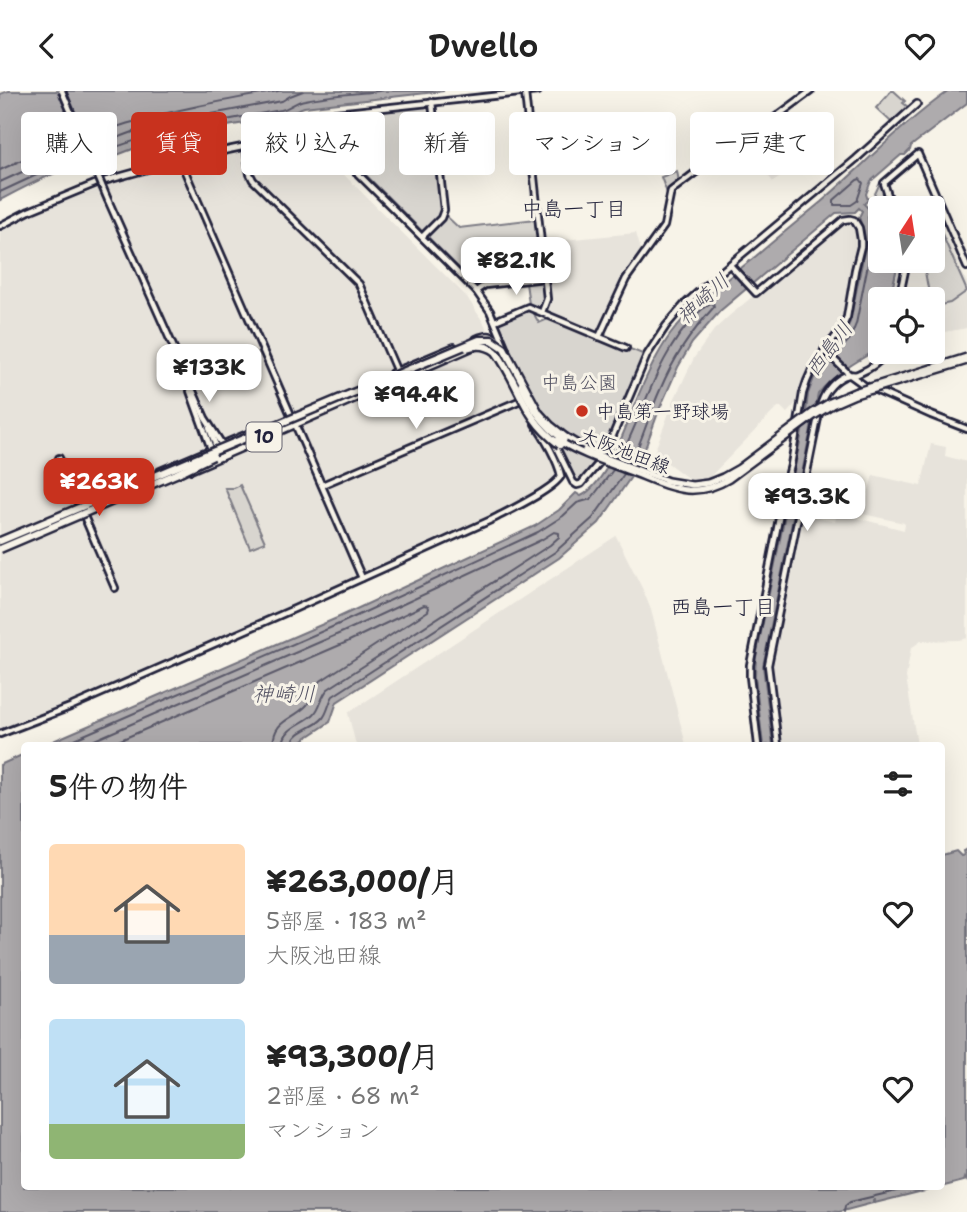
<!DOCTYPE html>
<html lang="ja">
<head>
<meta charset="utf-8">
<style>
	:root { --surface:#fff; --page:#f6f6f6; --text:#222; --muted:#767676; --accent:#c8321e }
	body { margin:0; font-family:"Shantell Sans","Klee One",sans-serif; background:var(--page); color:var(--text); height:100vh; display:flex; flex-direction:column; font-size:26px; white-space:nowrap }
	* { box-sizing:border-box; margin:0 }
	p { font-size:23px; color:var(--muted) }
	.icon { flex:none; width:38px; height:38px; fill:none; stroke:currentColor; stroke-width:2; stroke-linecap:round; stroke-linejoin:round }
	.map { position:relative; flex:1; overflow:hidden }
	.sheet { position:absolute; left:21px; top:651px; width:924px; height:448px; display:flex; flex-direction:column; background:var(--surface); border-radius:7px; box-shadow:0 7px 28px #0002 }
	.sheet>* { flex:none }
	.hud { position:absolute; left:21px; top:21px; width:926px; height:63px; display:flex; gap:14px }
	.needle { width:46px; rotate:12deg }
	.buttons { position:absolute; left:868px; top:105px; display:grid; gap:14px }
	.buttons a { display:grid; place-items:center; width:77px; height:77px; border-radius:7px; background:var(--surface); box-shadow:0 7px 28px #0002; font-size:35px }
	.price { position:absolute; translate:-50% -60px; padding:0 16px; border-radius:14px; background:#fff; color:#222; font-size:23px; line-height:46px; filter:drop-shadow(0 2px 4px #0008) }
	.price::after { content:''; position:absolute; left:50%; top:42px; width:21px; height:16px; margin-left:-10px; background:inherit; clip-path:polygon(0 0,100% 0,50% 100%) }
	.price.current { background:var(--accent); color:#fff }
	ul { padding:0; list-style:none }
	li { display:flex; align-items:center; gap:21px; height:175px; padding:0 28px }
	li span { display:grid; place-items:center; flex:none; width:196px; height:140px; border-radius:7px; color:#555 }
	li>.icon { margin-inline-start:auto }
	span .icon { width:84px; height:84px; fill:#fffc; stroke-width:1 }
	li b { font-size:30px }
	h2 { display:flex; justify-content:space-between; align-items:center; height:84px; padding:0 28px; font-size:30px }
	.chip { padding:0 24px; border-radius:7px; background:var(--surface); box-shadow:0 7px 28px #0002; font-size:24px; line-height:63px }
	.chip.current { background:var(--accent); color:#fff }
	header { display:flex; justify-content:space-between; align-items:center; height:91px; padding:0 28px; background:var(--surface); font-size:32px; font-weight:600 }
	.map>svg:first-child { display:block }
	.built { fill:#e7e3db }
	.green { fill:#d8d5cf; stroke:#7d7c85; stroke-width:2 }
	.water { fill:#aeabad; stroke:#76747f; stroke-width:2 }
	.pier { fill:#f7f3e8 }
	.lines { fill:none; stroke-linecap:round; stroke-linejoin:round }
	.shore { stroke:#5a5969; stroke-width:2 }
	.secondary-casing { stroke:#22223b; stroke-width:10 }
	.primary-casing { stroke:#22223b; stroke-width:10 }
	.highway-casing { stroke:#22223b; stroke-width:11 }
	.secondary { stroke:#f7f3e8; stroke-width:4.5 }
	.primary { stroke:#f7f3e8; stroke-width:5 }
	.highway { stroke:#f7f3e8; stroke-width:6 }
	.secondary-bridge-casing { stroke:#22223b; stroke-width:10; stroke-linecap:butt }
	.primary-bridge-casing { stroke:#22223b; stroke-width:10; stroke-linecap:butt }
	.highway-bridge-casing { stroke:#22223b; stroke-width:11; stroke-linecap:butt }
	.secondary-bridge { stroke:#f7f3e8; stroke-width:4.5 }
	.primary-bridge { stroke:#f7f3e8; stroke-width:5 }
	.highway-bridge { stroke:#f7f3e8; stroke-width:6 }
	.poi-dot { fill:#c8321e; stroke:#f7f3e8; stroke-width:2.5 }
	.labels { text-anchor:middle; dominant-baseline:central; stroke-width:6; stroke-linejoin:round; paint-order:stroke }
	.shield { fill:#f7f3e8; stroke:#62616f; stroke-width:2 }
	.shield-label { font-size:18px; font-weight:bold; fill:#22223b }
	.park-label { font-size:19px; fill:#504f60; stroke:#f7f3e8 }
	.poi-label { font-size:19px; fill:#22223b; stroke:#f7f3e8; text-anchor:start }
	.street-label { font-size:19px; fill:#22223b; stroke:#f7f3e8 }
	.neighbourhood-label { font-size:21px; fill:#22223b; stroke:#f7f3e8 }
	.water-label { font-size:21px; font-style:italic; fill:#535263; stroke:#f7f3e8 }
</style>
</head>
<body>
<header><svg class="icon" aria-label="back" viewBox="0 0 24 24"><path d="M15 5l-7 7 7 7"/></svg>Dwello<svg class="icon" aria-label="heart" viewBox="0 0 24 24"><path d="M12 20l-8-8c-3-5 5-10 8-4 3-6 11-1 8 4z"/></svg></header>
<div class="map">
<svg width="967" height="1121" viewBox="0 0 967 1121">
	<rect width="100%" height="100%" fill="#f7f3e8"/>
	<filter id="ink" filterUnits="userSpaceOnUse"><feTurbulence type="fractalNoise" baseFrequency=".0143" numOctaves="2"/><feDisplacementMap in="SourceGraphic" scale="14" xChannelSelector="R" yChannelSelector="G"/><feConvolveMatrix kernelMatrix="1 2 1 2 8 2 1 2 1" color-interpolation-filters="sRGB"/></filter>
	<g filter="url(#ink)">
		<g class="built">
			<path d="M800 35 809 48 818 42 826 54 773 91 756 68V66Z"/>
			<path d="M299 42 303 43 467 206 485 234 495 265 525 324 536 340 558 383 557 387 490 427 296 513 273 525 0 640V141L37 120 115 92 193 70 281 54Z"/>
			<path d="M932 112 967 192V237L933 243V208H902L909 170H933V117H915Z"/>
			<path d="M850 130 854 133 859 149 845 224 839 237 809 273 798 310 787 322 781 316H778L700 396 654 362 673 311 694 267 714 239 729 225 837 136 844 131Z"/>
			<path d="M636 142 641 159 623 187 598 241 596 242 548 220 547 218 550 211 543 151Z"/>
			<path d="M931 353 946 356 945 365 967 371V547L959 549 921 550 911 557 906 586 917 654H780L769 582 771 569 804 424 835 431 837 422 904 439 905 434 904 432 863 423 873 384 921 395Z"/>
			<path d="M616 445 643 499 651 519 686 654H356L348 622Z"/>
		</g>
		<g class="green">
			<path d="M891 0H894L905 10 903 12 908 16 907 18 892 32 876 17Z"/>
			<path d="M428 15 430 17 441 120 459 137 535 128 541 182 539 185 481 191 476 194 311 29V27Z"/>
			<path d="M572 34 573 49 533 54 531 39Z"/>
			<path d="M787 54 791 59 799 54 807 65 785 82 773 65Z"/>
			<path d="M677 80 679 91 667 102 661 86Z"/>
			<path d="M880 92H882L890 117H882L881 113 873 107Z"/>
			<path d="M936 140 942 143 967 200 950 212 935 215 933 213V208H930L923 170H933V141Z"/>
			<path d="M898 170H906L899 205 891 204Z"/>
			<path d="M540 190 542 192 544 209 541 216 537 217 529 213 526 192Z"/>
			<path d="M527 217 537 221 535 225 539 232 550 227 627 259 628 257 645 264 606 354 591 379 580 392 575 391 497 232Z"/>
			<path d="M240 394 265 451 250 457 225 397H234Z"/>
		</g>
		<g class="water">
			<path d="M8 0H444L304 16 296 19 292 24C240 33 186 40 136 57 121 62 106 69 90 74 70 71 19 99 0 109V3Z"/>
			<path d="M949 0H967V12L911 55 910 59 905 64H901L871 90 866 103 868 109 864 113 868 117 876 109 881 114 882 117H880V170H898V171L890 208H880V257C857 270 834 283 818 303L763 575 773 654H763L755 585 756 566 806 321 808 303 816 282 830 259 844 244 850 231 866 152 864 141 859 126 862 120 859 117 855 121 836 122 720 220 692 252 678 276 659 319 642 366 633 383 599 432 559 467 337 611 330 631 295 654H44L337 527 535 435 559 419 576 402 581 405C607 392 626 336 636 310 645 288 656 264 670 244 694 212 725 190 756 165 777 147 799 129 821 111 864 74 903 32 949 0Z"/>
			<path d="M24 663V1096H942V764L956 760 961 765 964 764 963 760 967 758V1091L965 1087 964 1090 921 1101 919 1098V1101L875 1112V1109H873V1112L839 1121 829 1120 828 1121H0V674Z"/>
		</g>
		<path class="pier" d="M59 0H67L100 75 92 77Z"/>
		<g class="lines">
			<g class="shore">
				<path d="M86 47C101 42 117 35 133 31 180 17 229 9 278 0"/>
				<path d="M90 57 133 41 159 35 206 24 282 10 290 5 303 0"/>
				<path d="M94 65C148 40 222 30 281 19 290 17 296 10 305 9 329 4 355 3 379 0"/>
				<path d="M0 79 50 56 78 48"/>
				<path d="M860 88 863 92 857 110 851 114H834V109L857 89Z"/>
				<path d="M0 91 55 66 82 58"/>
				<path d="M0 101 58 74 86 66"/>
				<path d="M835 264 850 248 856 233 872 153 868 126 875 121 880 124"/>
				<path d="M620 367C645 319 657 264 696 224 702 219 706 213 713 211L714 216C691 241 673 268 660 299 649 323 643 348 631 371"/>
				<path d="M61 654 339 533 538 441 563 425 577 412 591 408 613 379"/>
				<path d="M83 654 343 541 541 449 554 441 559 442V446L550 454 328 598C321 605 321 616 314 623 302 634 284 636 283 654"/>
				<path d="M109 654 347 551 424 514 428 515 429 517 428 520 319 591C313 599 312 610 305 616 290 630 274 629 273 654"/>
				<path d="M292 654C294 639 314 638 323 627 328 621 329 611 333 605L555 461 593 427 624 383"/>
				<path d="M844 1121 845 1115 850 1111 913 1096"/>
			</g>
			<defs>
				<g id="secondary">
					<path d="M525 2 547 208 542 221"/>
					<path d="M299 33 316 51 336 61 476 200 490 220 506 258"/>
					<path d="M246 55 250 83 253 89 359 193 397 281"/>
					<path d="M180 69 362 487"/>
					<path d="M108 109 205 327 223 355"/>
					<path d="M892 117 884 92 918 63 967 176"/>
					<path d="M0 135 29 120 97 92 180 69 280 48C291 42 298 31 309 25L538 0"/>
					<path d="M422 146 441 127 444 119 432 11"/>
					<path d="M730 174 756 202 843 129 850 128 854 129 859 137 861 149V155L855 179 847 226 842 237 815 272 807 290 803 302 791 374 785 397 750 574V586L758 654"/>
					<path d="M476 200 485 194 545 187"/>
					<path d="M899 208 907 170"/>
					<path d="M495 230 528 216 626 257"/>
					<path d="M599 246 626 188 664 135 671 100 721 62 742 51 811 0"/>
					<path d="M824 259 850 284 864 294 931 324 967 338"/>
					<path d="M190 300 211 358"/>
					<path d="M209 337C213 348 220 358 213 368"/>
					<path d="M553 350 573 391 577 394 581 393 598 373 607 358 647 264 666 235 684 214 716 185 856 68 917 13"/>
					<path d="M59 367 115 497"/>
					<path d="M322 394 521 309"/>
					<path d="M0 643 70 616 294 518 493 428C508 420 553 399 561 385 558 370 544 346 535 333"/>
					<path d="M778 654 768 574 821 312C825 300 836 287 848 284 857 282 852 286 860 282 870 278 881 269 888 261"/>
				</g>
				<g id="primary">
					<path d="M476 248C487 243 494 243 501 253"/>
					<path d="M497 255 509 276"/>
					<path d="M392 282 454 256"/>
					<path d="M191 379 471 257"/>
					<path d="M160 380 247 343"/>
				</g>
				<g id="highway">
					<path d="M565 346 590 361"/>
					<path d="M96 414 183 377"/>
					<path d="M0 454 82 419"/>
				</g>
			</defs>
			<use href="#secondary" class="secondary-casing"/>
			<use href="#primary" class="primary-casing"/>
			<use href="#highway" class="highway-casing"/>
			<use href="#secondary" class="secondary"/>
			<use href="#primary" class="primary"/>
			<use href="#highway" class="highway"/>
			<defs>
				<path id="secondary-bridge" d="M62 0 108 109"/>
				<g id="primary-bridge">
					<path d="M521 294C532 317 543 335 564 349"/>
					<path d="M558 349C580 363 605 371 629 380 648 387 667 397 687 399 702 400 716 396 729 388L814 325 832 314 855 304 967 270"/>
					<path d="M585 359 668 390 692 394 708 392 723 386 739 377 812 322 830 311 854 301 967 266"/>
				</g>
				<g id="highway-bridge">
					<path d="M467 257C478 253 487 254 496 261 521 295 522 326 560 354"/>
					<path d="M0 450 479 249H492L504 257 539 322 550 334 565 346"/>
					<path d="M0 458 176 383 213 365"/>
				</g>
			</defs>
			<use href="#secondary-bridge" class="secondary-bridge-casing"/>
			<use href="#primary-bridge" class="primary-bridge-casing"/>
			<use href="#highway-bridge" class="highway-bridge-casing"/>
			<use href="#secondary-bridge" class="secondary-bridge"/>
			<use href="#primary-bridge" class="primary-bridge"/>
			<use href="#highway-bridge" class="highway-bridge"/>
		</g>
	</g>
	<circle class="poi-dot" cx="582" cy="320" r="7"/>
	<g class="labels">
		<rect class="shield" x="246.5" y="331.5" width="35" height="29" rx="5"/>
		<g class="shield-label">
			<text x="264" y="346">10</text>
		</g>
		<g class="park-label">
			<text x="579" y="291">中島公園</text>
		</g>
		<g class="poi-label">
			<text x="596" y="320">中島第一野球場</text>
		</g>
		<g class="street-label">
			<text transform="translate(625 360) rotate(21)">大阪池田線</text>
		</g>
		<g class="neighbourhood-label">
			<text x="574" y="118">中島一丁目</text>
			<text x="723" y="516">西島一丁目</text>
		</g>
		<g class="water-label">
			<text transform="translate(703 208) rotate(-43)">神崎川</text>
			<text transform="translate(829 258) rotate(-53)">西島川</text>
			<text x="284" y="603">神崎川</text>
		</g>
	</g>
</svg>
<div class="buttons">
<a><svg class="needle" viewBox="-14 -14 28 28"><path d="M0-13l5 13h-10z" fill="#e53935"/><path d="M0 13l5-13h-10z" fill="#767676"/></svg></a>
<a><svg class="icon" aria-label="locate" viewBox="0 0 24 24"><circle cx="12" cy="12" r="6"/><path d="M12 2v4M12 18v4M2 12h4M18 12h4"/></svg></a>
</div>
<b class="price" style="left:516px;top:206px">¥82.1K</b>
<b class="price" style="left:209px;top:313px">¥133K</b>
<b class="price" style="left:416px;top:340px">¥94.4K</b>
<b class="price current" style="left:99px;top:427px">¥263K</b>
<b class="price" style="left:807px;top:442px">¥93.3K</b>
<div class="hud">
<a class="chip">購入</a>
<a class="chip current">賃貸</a>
<a class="chip">絞り込み</a>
<a class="chip">新着</a>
<a class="chip">マンション</a>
<a class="chip">一戸建て</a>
</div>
<section class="sheet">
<h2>5件の物件<svg class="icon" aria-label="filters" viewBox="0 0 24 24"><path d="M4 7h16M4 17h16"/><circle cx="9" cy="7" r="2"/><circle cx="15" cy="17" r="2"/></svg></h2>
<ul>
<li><span style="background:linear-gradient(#ffd9b3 65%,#9aa5b1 0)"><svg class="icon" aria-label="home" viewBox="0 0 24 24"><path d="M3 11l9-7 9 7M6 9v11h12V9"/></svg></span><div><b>¥263,000/月</b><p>5部屋 · 183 m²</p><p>大阪池田線</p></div><svg class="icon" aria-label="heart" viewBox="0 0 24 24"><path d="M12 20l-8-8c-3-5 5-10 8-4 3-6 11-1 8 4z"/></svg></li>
<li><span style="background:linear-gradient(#bfe0f5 75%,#8fb573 0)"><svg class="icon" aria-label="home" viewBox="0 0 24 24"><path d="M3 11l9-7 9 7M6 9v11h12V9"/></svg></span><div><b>¥93,300/月</b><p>2部屋 · 68 m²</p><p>マンション</p></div><svg class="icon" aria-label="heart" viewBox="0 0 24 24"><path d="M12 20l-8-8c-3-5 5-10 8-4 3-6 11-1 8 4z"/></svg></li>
</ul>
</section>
</div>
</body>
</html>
